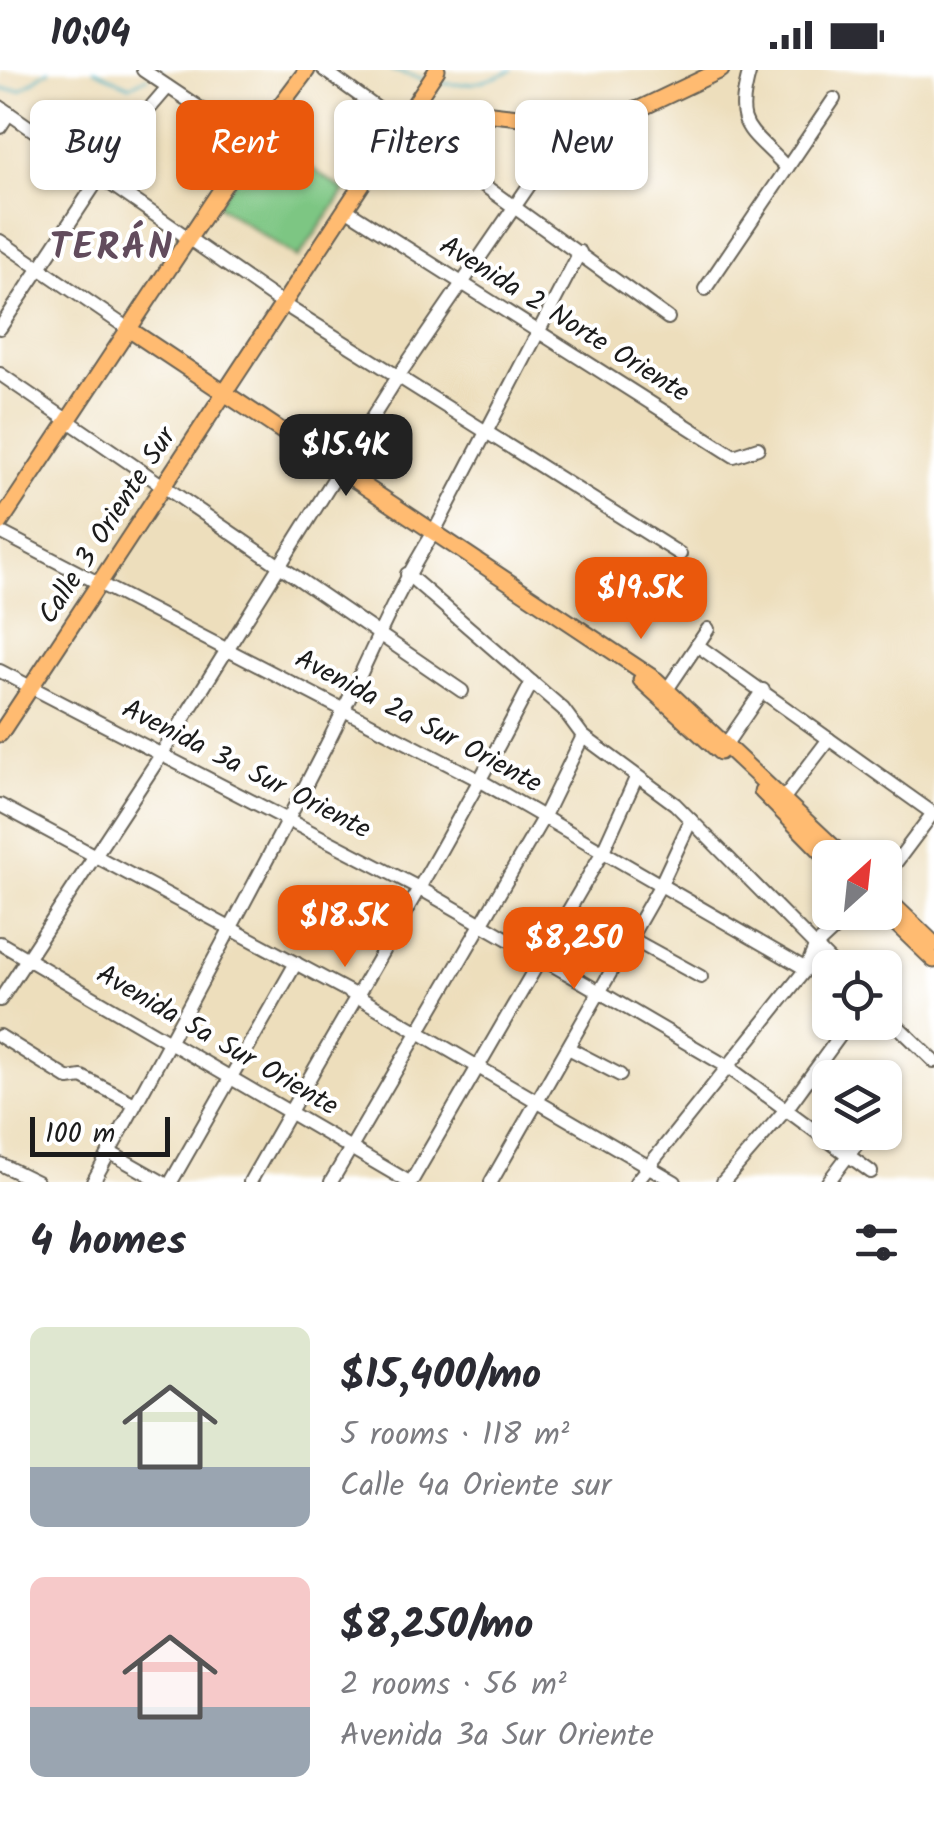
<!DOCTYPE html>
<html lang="en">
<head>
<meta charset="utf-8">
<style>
	:root { --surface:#fff; --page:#f2f2f3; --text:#2b2b33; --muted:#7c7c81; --accent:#ea580c }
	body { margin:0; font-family:Kalam,sans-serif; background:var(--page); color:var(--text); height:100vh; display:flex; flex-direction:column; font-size:38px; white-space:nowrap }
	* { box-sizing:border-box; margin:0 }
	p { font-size:32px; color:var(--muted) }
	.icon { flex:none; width:55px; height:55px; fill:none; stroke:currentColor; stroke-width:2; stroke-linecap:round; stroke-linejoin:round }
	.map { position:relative; height:1112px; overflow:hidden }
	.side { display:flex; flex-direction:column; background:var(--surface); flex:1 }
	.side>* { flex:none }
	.banner { position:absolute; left:30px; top:30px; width:875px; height:90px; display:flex; gap:20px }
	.needle { width:65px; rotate:27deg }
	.fabs { position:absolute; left:812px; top:770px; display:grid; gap:20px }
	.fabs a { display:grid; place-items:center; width:90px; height:90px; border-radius:15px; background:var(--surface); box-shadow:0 2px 8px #0004; font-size:50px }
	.scale { position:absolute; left:30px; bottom:25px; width:140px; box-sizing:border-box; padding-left:10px; border:5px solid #1c1c1c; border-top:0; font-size:28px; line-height:35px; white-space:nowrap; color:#1c1c1c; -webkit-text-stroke:8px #fff; paint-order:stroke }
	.price { position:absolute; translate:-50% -85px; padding:0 22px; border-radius:20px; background:var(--accent); color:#fff; font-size:32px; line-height:65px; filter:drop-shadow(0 2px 5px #0008) }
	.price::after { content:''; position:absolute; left:50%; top:60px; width:30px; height:22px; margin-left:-15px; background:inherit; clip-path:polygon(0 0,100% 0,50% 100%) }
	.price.current { background:#222; color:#fff }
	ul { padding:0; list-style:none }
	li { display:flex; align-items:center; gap:30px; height:250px; padding:0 30px }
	li span { display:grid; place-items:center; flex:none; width:280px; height:200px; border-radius:15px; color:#555 }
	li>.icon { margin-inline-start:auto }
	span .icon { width:120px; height:120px; fill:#fffc; stroke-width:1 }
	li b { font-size:42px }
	h2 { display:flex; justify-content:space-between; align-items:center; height:120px; padding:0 30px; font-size:42px }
	.pill { padding:0 35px; border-radius:15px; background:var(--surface); box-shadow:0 2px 8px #0004; font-size:35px; line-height:90px }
	.pill.current { background:var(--accent); color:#fff }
	.status { display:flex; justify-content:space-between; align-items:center; height:70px; padding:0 50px; background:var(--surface); direction:ltr }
	.status svg { height:28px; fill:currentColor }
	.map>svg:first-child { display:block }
	.green { fill:#7dc683; stroke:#4c7150; stroke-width:2.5 }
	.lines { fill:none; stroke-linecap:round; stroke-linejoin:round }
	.stream { stroke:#41adbf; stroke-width:2.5 }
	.minor-casing { stroke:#656054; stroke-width:16 }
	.major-casing { stroke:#656054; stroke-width:19 }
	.minor { stroke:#fff; stroke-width:12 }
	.major { stroke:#ffbb71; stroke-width:15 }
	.labels { text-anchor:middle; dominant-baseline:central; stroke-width:8; stroke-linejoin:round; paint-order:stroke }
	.street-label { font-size:28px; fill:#1c1c1c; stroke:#fff }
	.district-label { font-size:38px; font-weight:bold; letter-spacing:2.5px; fill:#624c5d; stroke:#fff }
</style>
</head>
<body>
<div class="status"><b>10:04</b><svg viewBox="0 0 49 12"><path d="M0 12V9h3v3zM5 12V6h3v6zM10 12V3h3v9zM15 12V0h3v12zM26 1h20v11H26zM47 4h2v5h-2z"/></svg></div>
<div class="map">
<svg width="934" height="1112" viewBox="0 0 934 1112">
	<rect width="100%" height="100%" fill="#fff"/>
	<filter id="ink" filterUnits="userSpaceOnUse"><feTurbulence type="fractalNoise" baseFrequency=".01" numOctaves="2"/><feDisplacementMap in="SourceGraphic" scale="20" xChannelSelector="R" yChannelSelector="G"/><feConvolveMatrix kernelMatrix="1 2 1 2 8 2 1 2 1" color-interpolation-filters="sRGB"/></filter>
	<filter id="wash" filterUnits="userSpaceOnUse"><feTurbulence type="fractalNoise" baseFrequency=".0048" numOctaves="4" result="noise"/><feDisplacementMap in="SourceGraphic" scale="40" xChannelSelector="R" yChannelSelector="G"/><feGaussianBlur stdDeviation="2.25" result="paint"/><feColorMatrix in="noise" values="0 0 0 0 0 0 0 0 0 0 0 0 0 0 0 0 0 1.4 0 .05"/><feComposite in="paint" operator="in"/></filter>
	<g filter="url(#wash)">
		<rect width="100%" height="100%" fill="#eddebc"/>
		<path class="green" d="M266 67 345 121 298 188 217 135Z"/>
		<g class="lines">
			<g class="stream">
				<path d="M94 0 130 16 147 7"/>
				<path d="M391 0 423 9"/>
				<path d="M155 4 162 0"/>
				<path d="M435 12C463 18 487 13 512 0"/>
				<path d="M0 19 21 20 49 0"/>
			</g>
		</g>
	</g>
	<g filter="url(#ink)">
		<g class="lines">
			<defs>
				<g id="minor">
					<path d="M143 0 252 73"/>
					<path d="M324 0 668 248"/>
					<path d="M750 0C733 59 748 56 787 98"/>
					<path d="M0 37 283 234 680 484"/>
					<path d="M0 57 9 43"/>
					<path d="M347 140 734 386 758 378"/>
					<path d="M0 171 130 260"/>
					<path d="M705 219 834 29"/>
					<path d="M0 258 131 60 168 17"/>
					<path d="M0 304 462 621"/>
					<path d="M0 462 481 711 806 899"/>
					<path d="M407 504 563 639 583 666 675 734 837 898"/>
					<path d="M697 575 934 744"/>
					<path d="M0 601 421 819 598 921 728 997 871 1102"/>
					<path d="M662 627 708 559"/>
					<path d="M722 680 763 620"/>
					<path d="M784 728 829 669"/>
					<path d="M0 735 355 925 675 1112"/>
					<path d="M885 807 933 743"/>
					<path d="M630 868 701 907"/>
					<path d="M0 873 409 1112"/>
					<path d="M0 930 161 685 399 305 572 53"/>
					<path d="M885 944 934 991"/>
					<path d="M0 966 69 1009 82 1007 135 1034"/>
					<path d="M570 979 620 1005"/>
					<path d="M885 1036 890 1028"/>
					<path d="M109 1082 162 1112"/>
					<path d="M0 1094 37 1112"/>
					<path d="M93 1112C172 968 250 824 325 678 362 606 391 529 434 462L580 182"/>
					<path d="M171 1112 296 893"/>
					<path d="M250 1112C344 945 444 782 532 612"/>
					<path d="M331 1112 543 748 583 666"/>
					<path d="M411 1112 602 783 636 708"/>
					<path d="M491 1112 661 814 691 750"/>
					<path d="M636 1112 806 899 815 877 853 842"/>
					<path d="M723 1112 788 1037 850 952"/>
					<path d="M828 1112 866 1062"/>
				</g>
				<g id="major">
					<path d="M421 36 572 53 639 39 721 0"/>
					<path d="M130 260 656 610 845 788"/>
					<path d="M0 453 252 73 307 0"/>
					<path d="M641 610 720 682"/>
					<path d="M0 664 437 0"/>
					<path d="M762 721 830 790"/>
					<path d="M885 827 934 874"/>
					<path d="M884 842 934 890"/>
				</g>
			</defs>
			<use href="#minor" class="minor-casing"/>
			<use href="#major" class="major-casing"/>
			<use href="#minor" class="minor"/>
			<use href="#major" class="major"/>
		</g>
	</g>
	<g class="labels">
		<g class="street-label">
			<text transform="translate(564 250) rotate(32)">Avenida 2 Norte Oriente</text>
			<text transform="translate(108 456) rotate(-57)">Calle 3 Oriente Sur</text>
			<text transform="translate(418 652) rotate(28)">Avenida 2a Sur Oriente</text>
			<text transform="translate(246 700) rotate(27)">Avenida 3a Sur Oriente</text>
			<text transform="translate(217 971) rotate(30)">Avenida 5a Sur Oriente</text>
		</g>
		<g class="district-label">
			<text x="112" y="179">TERÁN</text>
		</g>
	</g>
</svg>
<div class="fabs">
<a><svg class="needle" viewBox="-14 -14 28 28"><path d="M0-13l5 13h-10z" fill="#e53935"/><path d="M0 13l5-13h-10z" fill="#7c7c81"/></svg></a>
<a><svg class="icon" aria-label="locate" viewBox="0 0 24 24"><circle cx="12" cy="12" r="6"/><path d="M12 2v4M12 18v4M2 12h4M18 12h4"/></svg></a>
<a><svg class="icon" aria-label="layers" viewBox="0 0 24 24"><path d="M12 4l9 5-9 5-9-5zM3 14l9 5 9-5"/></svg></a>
</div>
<div class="scale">100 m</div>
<b class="price current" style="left:346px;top:429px">$15.4K</b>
<b class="price" style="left:641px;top:572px">$19.5K</b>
<b class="price" style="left:345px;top:900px">$18.5K</b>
<b class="price" style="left:574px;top:922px">$8,250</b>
<div class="banner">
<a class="pill">Buy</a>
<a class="pill current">Rent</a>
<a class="pill">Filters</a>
<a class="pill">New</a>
</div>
</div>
<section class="side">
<h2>4 homes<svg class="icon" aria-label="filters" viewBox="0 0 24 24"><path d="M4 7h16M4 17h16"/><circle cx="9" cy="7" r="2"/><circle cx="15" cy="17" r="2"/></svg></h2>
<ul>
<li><span style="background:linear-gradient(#dfe7d0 70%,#9aa5b1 0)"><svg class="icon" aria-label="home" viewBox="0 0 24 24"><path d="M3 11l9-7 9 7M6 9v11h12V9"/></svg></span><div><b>$15,400/mo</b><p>5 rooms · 118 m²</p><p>Calle 4a Oriente sur</p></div></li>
<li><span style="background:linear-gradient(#f6c9c9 65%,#9aa5b1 0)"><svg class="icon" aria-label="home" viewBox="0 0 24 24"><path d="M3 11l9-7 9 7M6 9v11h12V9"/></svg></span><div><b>$8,250/mo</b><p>2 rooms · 56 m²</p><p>Avenida 3a Sur Oriente</p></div></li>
</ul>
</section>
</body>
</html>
